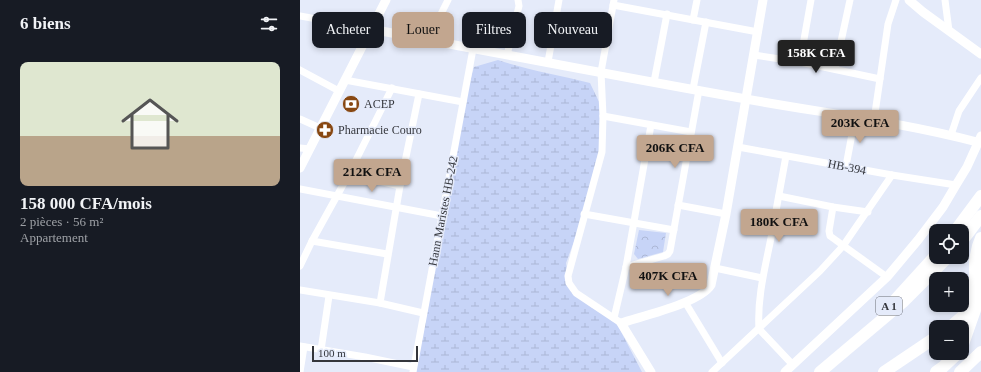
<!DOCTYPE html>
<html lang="fr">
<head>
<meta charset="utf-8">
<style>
	:root { --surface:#171b24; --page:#242831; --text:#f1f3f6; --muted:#9ea1a6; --line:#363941; --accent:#c2a68f }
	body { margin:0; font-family:Georgia,serif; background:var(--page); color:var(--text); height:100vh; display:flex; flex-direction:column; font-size:15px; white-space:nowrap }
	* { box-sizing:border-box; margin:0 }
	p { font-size:13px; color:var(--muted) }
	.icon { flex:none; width:22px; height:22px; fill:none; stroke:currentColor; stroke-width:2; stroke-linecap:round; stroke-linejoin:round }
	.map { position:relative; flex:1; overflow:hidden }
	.panel { display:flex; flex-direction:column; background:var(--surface); width:300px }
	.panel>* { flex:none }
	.banner { position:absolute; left:12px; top:12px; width:380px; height:36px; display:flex; gap:8px }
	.controls { position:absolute; left:629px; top:224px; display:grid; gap:8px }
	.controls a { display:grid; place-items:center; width:40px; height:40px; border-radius:8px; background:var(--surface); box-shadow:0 2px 6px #0003; font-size:20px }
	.scale { position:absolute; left:12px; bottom:10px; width:106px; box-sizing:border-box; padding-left:4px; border:2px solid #34363c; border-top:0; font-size:11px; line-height:14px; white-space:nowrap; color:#34363c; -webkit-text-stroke:3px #e5ebfa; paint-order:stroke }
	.price { position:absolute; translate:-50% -34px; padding:0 9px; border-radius:4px; background:var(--accent); color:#111; font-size:13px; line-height:26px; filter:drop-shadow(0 1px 2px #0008) }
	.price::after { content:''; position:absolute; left:50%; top:24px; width:12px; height:9px; margin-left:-6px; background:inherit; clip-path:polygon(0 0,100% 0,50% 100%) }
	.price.selected { background:#222; color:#fff }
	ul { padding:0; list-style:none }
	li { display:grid; align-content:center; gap:8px; height:212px; padding:0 20px }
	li+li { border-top:1px solid var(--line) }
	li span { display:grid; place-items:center; height:124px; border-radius:8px; color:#555 }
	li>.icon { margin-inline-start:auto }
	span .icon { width:72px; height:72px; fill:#fffc; stroke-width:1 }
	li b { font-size:17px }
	h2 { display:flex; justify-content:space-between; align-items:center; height:48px; padding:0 20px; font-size:17px }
	.tag { padding:0 14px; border-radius:8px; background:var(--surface); box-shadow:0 2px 6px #0003; font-size:14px; line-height:36px }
	.tag.selected { background:var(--accent); color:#111 }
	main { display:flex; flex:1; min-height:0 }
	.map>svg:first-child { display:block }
	.forest { fill:url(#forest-crowns) }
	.wetland { fill:url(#wetland-marsh) }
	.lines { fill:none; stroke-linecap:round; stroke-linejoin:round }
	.street { stroke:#fff; stroke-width:7 }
	.secondary { stroke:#fff; stroke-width:9 }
	.highway { stroke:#fff; stroke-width:12 }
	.labels { text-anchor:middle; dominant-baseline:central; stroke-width:3; stroke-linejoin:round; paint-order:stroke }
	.shield { fill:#e5ebfa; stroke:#696c75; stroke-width:1 }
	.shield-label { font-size:11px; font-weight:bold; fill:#34363c }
	.poi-label { font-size:12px; fill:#34363c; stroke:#e5ebfa; text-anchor:start }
	.street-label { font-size:12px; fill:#34363c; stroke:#e5ebfa }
</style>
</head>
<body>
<main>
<section class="panel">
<h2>6 biens<svg class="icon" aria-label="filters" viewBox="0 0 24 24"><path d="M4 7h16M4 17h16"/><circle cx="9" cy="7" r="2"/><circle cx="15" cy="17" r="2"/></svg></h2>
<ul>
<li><span style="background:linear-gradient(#dfe7d0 60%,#b9a48a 0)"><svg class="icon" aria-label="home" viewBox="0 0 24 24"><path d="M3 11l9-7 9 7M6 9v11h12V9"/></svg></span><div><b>158 000 CFA/mois</b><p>2 pièces · 56 m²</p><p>Appartement</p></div></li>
</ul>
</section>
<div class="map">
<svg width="681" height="372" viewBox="0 0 681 372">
	<defs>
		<pattern id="forest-crowns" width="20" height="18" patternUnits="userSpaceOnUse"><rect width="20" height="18" fill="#c7d4f7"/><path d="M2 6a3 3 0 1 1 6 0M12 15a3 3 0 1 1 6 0" fill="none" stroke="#acb7d5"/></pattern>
		<pattern id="wetland-marsh" width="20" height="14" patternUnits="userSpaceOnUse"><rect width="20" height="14" fill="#c7d4f7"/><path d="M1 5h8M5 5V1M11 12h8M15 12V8" fill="none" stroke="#acb7d5"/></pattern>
	</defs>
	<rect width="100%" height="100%" fill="#e5ebfa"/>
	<path class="forest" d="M339 230 366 233 363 252 338 259 334 254Z"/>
	<path class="wetland" d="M198 60C228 70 259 75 290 83L301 106V142L279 228 266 263 270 289 291 307 316 322 342 372H116L166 96 174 67Z"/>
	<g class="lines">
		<g class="street">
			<path d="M314 0 301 72 303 116 302 152 268 276 269 283 276 293 321 323"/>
			<path d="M645 0 649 31"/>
			<path d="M313 5 458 32"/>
			<path d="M0 16 71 29"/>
			<path d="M393 20 397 0"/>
			<path d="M128 40 148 0"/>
			<path d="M207 55 219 6 218 0"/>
			<path d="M454 55 500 62 580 79"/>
			<path d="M248 62 259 0"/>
			<path d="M500 62 511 0"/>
			<path d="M535 69 550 0"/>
			<path d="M0 70 39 91"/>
			<path d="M45 80 163 102"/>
			<path d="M354 82 367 14"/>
			<path d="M393 89 406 22"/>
			<path d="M303 116 391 132"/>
			<path d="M0 119 20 128"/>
			<path d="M574 120 588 24 596 0"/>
			<path d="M651 135 659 111 681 78"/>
			<path d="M438 147 592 175 656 185"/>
			<path d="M0 148 10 149"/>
			<path d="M486 156C481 183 476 211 471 238 465 268 457 298 459 329L493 365"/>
			<path d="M546 166 555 118"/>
			<path d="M49 174 100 186"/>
			<path d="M0 189 142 216"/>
			<path d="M479 196 533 207 568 212"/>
			<path d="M378 205 426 214"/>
			<path d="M533 207 529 231 530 236 587 277"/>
			<path d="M284 214 374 230"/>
			<path d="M12 241 87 254"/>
			<path d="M0 266 12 241 49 174 92 88"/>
			<path d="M326 267 364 256 368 254 370 251 399 90"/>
			<path d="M415 268 462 278"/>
			<path d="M0 290 80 303 123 313"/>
			<path d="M385 302 422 363"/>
			<path d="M80 303 100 186 119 94"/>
			<path d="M314 318 326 267 351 125"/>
			<path d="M0 346 65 357 113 367"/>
			<path d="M21 350 29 296"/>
			<path d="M0 372 4 347"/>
			<path d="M113 372 173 49"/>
			<path d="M412 372 520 271 543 246 592 175"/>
		</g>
		<g class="secondary">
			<path d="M609 0 623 12 681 54"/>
			<path d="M71 29C196 53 321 77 446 99 523 113 601 122 677 142"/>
			<path d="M0 168 86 0"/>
			<path d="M351 372 321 323C342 316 400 303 411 285L426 214 463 0"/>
			<path d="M485 372 587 277 618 240 643 207 656 185 667 167 681 136"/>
		</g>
		<g class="highway">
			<path d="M655 231 681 196"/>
			<path d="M662 241 681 216"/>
			<path d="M595 300 636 255"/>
			<path d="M650 327 676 305"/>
			<path d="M662 347 675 310V260L678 246 681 238"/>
			<path d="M520 372 603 302 648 257"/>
			<path d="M584 372 636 337"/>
			<path d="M636 372 643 367 658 353"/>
			<path d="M660 372 681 352"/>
		</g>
	</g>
	<defs>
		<symbol id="bank-disc" viewBox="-11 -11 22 22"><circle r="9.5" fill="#884812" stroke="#e5ebfa"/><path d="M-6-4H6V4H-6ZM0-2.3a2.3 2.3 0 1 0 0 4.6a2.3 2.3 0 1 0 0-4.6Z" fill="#fff"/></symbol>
		<symbol id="pharmacy-disc" viewBox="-11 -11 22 22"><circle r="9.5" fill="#884812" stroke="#e5ebfa"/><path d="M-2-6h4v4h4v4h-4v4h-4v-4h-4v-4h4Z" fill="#fff"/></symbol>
	</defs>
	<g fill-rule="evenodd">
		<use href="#bank-disc" x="41" y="94" width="20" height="20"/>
		<use href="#pharmacy-disc" x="15" y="120" width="20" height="20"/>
	</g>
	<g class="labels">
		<rect class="shield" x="576" y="297" width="26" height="18" rx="3"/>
		<g class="shield-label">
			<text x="589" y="306">A 1</text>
		</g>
		<g class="poi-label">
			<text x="64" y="104">ACEP</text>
			<text x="38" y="130">Pharmacie Couro</text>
		</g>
		<g class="street-label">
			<text transform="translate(547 167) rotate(11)">HB-394</text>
			<text transform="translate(143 211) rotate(-79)">Hann Maristes HB-242</text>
		</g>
	</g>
</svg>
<div class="controls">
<a><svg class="icon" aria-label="locate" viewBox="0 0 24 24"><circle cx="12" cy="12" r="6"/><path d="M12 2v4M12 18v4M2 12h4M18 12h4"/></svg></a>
<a>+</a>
<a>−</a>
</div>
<div class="scale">100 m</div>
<b class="price selected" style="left:516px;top:74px">158K CFA</b>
<b class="price" style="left:560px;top:144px">203K CFA</b>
<b class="price" style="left:375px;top:169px">206K CFA</b>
<b class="price" style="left:72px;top:193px">212K CFA</b>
<b class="price" style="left:479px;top:243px">180K CFA</b>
<b class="price" style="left:368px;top:297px">407K CFA</b>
<div class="banner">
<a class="tag">Acheter</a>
<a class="tag selected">Louer</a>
<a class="tag">Filtres</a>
<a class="tag">Nouveau</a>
</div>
</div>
</main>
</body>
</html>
